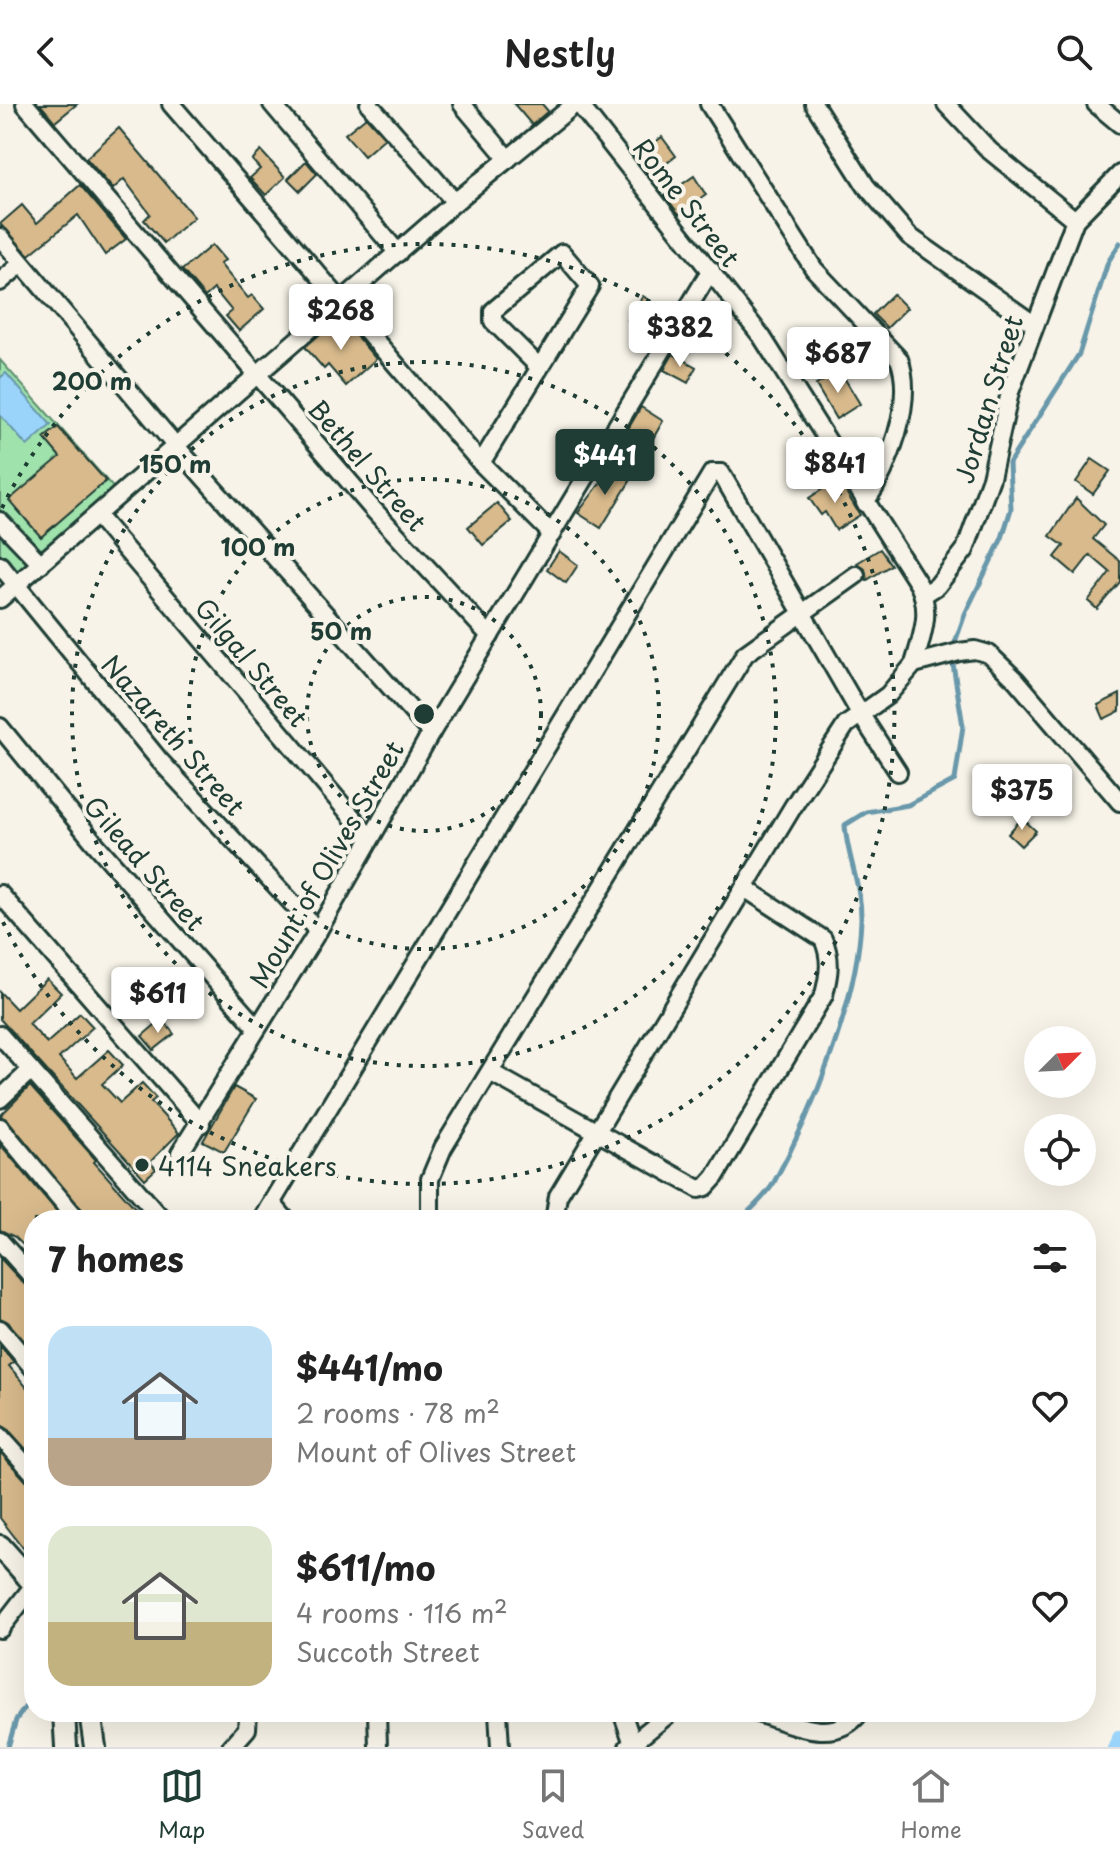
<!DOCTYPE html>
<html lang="en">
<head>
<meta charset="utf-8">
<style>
	:root { --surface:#fff; --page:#f6f6f6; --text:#222; --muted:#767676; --line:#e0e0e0; --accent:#1f3d34 }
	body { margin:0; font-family:"Playpen Sans",sans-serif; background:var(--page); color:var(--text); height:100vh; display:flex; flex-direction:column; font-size:30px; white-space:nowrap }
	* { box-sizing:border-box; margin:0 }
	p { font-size:26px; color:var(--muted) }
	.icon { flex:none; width:44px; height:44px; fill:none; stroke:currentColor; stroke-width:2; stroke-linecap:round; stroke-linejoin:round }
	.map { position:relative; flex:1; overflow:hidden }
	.panel { position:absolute; left:24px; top:1106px; width:1072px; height:512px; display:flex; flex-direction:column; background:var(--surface); border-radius:32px; box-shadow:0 8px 32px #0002 }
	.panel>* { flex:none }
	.needle { width:52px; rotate:66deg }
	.controls { position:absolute; left:1024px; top:922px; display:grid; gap:16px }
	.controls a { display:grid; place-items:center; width:72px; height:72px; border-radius:50%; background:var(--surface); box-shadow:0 8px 32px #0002; font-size:40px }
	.price { position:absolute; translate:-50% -68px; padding:0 18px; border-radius:8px; background:#fff; color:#222; font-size:26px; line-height:52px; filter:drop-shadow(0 2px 4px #0008) }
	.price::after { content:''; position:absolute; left:50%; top:48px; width:24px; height:18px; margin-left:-12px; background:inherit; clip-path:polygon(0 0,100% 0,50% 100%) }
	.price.on { background:var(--accent); color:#fff }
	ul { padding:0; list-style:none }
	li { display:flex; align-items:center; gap:24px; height:200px; padding:0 24px }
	li span { display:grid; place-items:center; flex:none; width:224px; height:160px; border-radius:24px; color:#555 }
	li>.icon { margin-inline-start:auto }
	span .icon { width:96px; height:96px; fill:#fffc; stroke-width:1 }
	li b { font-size:34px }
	h2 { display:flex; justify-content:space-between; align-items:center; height:96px; padding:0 24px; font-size:34px }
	header { display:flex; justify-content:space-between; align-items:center; height:104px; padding:0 24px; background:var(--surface); font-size:36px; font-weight:600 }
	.tabs { display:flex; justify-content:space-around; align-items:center; height:112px; border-top:2px solid var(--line); background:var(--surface); font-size:22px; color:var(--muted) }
	.tabs a { display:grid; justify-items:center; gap:4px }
	.tabs .on { color:var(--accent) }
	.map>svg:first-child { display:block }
	.green { fill:#9fe2ac; stroke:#5f9070; stroke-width:2 }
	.water { fill:#9ad4fa; stroke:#6998ab; stroke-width:2 }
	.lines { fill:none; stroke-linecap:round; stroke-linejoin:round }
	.stream { stroke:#6998ab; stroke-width:5 }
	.canal { stroke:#9ad4fa; stroke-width:16 }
	.building { fill:#d8ba8c; stroke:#1f3d34; stroke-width:2 }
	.minor-casing { stroke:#1f3d34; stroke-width:22 }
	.major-casing { stroke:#1f3d34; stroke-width:26 }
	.minor { stroke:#f7f3e8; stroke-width:16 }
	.major { stroke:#f7f3e8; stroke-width:20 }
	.ring { fill:none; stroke:#1f3d34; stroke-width:4; stroke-dasharray:4 8 }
	.poi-dot { fill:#1f3d34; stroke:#f7f3e8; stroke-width:3 }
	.labels { text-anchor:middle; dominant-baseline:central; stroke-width:8; stroke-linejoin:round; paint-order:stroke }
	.street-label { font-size:26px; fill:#1f3d34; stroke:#f7f3e8 }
	.poi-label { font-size:26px; fill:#1f3d34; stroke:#f7f3e8; text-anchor:start }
	.centre { fill:#1f3d34; stroke:#f7f3e8; stroke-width:4 }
	.ring-label { font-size:24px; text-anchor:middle; font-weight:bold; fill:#1f3d34; stroke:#f7f3e8; stroke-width:8; stroke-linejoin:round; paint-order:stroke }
</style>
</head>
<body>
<header><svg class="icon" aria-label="back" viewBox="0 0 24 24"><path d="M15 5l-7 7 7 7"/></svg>Nestly<svg class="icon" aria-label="search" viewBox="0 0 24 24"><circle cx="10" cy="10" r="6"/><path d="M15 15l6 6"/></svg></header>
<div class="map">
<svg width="1120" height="1643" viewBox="0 0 1120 1643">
	<rect width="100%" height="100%" fill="#f7f3e8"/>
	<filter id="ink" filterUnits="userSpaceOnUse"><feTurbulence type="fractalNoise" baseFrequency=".0125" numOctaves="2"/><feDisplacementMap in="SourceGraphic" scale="16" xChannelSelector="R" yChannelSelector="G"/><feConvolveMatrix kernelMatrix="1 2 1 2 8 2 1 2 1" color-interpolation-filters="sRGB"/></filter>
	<g filter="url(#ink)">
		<path class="green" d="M0 256 117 388 17 471 0 450Z"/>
		<path class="water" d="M6 269 51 321 27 342 0 311V274Z"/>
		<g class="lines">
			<g class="stream">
				<path d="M953 544 965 510 1002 434 1011 405 1009 359 1079 250 1108 158 1120 139"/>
				<path d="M740 1116C751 1105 765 1093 773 1080 812 1010 858 896 861 816 862 782 847 753 845 721L866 708 908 701 955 676 963 622 952 554"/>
				<path d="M8 1643 16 1616 34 1591"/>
			</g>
			<path class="canal" d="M1116 1643 1120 1634"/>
		</g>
		<g class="building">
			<path d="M40 0H77L55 18Z"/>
			<path d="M514 0H542L548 7 532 21Z"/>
			<path d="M366 13 385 34 364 52 345 30Z"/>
			<path d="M119 24 194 113 164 139 144 116 150 110 124 75 113 85 86 54Z"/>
			<path d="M662 33 676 52 650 72 636 53Z"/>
			<path d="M261 47 285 73 266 91 250 74 260 65 252 56Z"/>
			<path d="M306 57 317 70 300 87 288 75Z"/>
			<path d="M694 72 706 91 679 110 665 92Z"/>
			<path d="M80 81 126 135 105 151 78 111 29 151 0 120 22 101 37 119Z"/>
			<path d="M212 141 225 156 220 160 248 194 252 191 264 205 239 227 226 212 232 207 214 185 205 193 182 166Z"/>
			<path d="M893 190 907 204 887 224 873 210Z"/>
			<path d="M643 192 668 210 653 233 628 216Z"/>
			<path d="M340 213 376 255 346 282 328 261 324 265 305 243Z"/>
			<path d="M673 250 696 263 688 279 664 266Z"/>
			<path d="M840 267 860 300 836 315 816 281Z"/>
			<path d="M641 303 663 317 643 352 621 337Z"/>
			<path d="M58 323 106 377 41 433 9 396 60 353 44 334Z"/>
			<path d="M1092 355 1110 367 1093 390 1076 378Z"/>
			<path d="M613 362 632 374 601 424 578 409Z"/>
			<path d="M838 375 860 411 836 426 825 408 821 411 809 394Z"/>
			<path d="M1076 394 1104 421 1093 435 1120 457V478L1097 505 1088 497 1110 468 1090 451 1075 470 1055 453 1064 442 1050 432Z"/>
			<path d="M497 399 512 417 483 441 468 423Z"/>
			<path d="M880 445 891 461 867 476 865 465 857 459Z"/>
			<path d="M559 447 578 461 566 479 547 465Z"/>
			<path d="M1120 590V607L1104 615 1098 601Z"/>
			<path d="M1022 714 1036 727 1021 742 1008 730Z"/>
			<path d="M47 875 61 889 29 920 47 939 80 909 93 923 59 954 77 974 109 946 123 961 102 980 120 999 142 979 156 994 151 998 179 1029 150 1058 156 1065 145 1075 0 915V888L16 905Z"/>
			<path d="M162 915 174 930 154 946 142 932Z"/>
			<path d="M30 982 96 1056 94 1058 146 1116H89L8 1016 0 1012Z"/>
			<path d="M234 983 256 995 224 1048 203 1037Z"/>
			<path d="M0 1040 64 1116H34V1152L15 1133 0 1126Z"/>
			<path d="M0 1154 26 1182 34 1186V1248L8 1218 0 1214Z"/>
			<path d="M0 1242 14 1258 9 1262 34 1292V1354L8 1325 0 1321Z"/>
			<path d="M0 1348 26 1377 34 1381V1458L0 1414Z"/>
		</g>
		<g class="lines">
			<defs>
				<g id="minor">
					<path d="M25 0 371 403 490 532"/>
					<path d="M171 0 481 359 552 430"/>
					<path d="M272 0 398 149"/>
					<path d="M369 0 455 98"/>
					<path d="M462 0 508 55"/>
					<path d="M579 0 762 233 919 481C932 508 922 532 914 560"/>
					<path d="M709 0 814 165 899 255C915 296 889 364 865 399"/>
					<path d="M814 0 866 82 909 132 1035 221"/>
					<path d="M946 0 990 47 1075 116"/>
					<path d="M1096 0 1120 20"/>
					<path d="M0 133 174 340 431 629"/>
					<path d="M0 178 21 160"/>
					<path d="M481 359 590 182 562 149 493 207V217L538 262"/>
					<path d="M98 413 370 734"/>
					<path d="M0 417 41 460"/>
					<path d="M0 461 160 657 318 827"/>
					<path d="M923 491 937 482 965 446 991 374 1010 288 1075 116 1120 70"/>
					<path d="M0 495 455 98 575 0"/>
					<path d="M0 623 93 737 257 924"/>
					<path d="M0 790 201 1020"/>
					<path d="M0 931 163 1116"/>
					<path d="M490 968 699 1085 706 1083 715 1073 824 891C829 870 832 855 823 835L746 785"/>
					<path d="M0 995 31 966"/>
					<path d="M0 1023 78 1116"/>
					<path d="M180 1049 318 827 431 629 711 166"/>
					<path d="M272 1099 286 1116"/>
					<path d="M261 1116 712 369H721L861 611 898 668"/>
					<path d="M430 1116V1075L443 1044 745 550 856 471"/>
					<path d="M554 1116 558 1092 794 701 846 621 888 591 914 560 959 548 975 546 989 550 1016 576 1120 698"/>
					<path d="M0 1137 34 1175"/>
					<path d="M0 1225 34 1265"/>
					<path d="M0 1332 34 1370"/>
					<path d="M0 1525 34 1481"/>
					<path d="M377 1608 378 1643"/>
					<path d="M498 1608 500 1643"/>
					<path d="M622 1608 634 1643"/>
					<path d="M754 1608C788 1618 835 1643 860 1608"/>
					<path d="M231 1643 247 1625 248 1608"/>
					<path d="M628 1643 671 1608"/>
				</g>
				<g id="major">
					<path d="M0 1442 34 1480"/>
					<path d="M64 1608 66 1643"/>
					<path d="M90 1608 95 1643"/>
				</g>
			</defs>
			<use href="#minor" class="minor-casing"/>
			<use href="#major" class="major-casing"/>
			<use href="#minor" class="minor"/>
			<use href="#major" class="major"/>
		</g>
	</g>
	<g class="ring">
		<circle cx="424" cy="610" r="117"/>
		<circle cx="424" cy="610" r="235"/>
		<circle cx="424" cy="610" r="352"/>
		<path d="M2 404A470 470 0 1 1 2 816"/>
	</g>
	<circle class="poi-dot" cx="142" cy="1061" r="8"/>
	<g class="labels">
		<g class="street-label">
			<text transform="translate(687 98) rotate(52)">Rome Street</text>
			<text transform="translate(988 295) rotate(-73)">Jordan Street</text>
			<text transform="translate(368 361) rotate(49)">Bethel Street</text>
			<text transform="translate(252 558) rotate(50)">Gilgal Street</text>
			<text transform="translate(174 631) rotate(49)">Nazareth Street</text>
			<text transform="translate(145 759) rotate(49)">Gilead Street</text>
			<text transform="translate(326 760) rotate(-60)">Mount of Olives Street</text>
		</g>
		<g class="poi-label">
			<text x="158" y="1061">4114 Sneakers</text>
		</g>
	</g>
	<circle cx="424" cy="610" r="12" class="centre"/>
	<g class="ring-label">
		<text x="92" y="286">200 m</text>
		<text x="175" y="369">150 m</text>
		<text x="258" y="452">100 m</text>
		<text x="341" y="536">50 m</text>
	</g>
</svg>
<div class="controls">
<a><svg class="needle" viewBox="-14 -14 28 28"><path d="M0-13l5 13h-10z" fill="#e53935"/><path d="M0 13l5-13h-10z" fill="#767676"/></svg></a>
<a><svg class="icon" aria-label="locate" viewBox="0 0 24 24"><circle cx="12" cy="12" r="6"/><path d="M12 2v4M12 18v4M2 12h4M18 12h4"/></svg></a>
</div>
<b class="price" style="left:341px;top:248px">$268</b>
<b class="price" style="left:680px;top:265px">$382</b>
<b class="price" style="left:838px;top:291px">$687</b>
<b class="price on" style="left:605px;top:393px">$441</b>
<b class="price" style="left:835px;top:401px">$841</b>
<b class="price" style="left:1022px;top:728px">$375</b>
<b class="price" style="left:158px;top:931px">$611</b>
<section class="panel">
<h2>7 homes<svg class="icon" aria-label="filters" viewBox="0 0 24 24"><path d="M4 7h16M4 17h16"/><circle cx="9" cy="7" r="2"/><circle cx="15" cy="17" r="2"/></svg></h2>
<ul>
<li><span style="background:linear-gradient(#bfe0f5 70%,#b9a48a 0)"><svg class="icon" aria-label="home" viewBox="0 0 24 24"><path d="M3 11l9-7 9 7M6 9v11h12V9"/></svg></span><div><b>$441/mo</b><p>2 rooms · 78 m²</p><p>Mount of Olives Street</p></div><svg class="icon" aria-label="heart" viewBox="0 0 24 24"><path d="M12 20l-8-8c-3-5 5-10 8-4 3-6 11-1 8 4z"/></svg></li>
<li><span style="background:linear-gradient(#dfe7d0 60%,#c2b280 0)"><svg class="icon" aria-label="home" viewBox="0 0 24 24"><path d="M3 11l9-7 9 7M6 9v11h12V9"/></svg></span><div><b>$611/mo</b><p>4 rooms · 116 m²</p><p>Succoth Street</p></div><svg class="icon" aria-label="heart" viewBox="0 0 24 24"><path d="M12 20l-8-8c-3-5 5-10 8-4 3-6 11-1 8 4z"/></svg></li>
</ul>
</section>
</div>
<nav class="tabs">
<a class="on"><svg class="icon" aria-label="map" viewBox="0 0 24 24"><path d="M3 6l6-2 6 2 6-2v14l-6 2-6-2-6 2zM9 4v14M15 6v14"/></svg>Map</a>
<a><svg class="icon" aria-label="saved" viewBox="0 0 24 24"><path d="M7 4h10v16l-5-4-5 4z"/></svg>Saved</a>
<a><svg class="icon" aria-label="home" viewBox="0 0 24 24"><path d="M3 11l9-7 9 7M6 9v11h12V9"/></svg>Home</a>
</nav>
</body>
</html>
